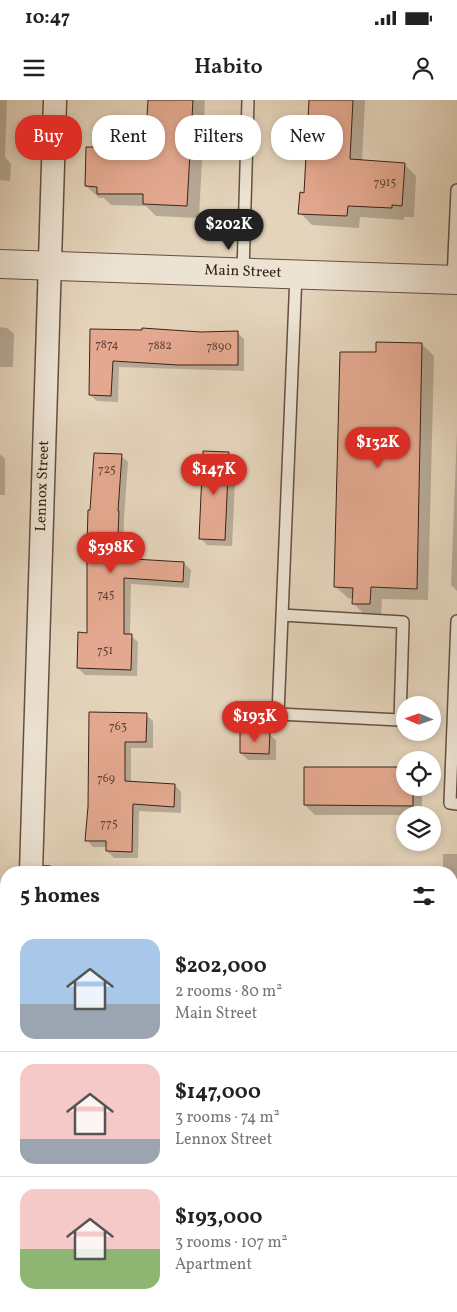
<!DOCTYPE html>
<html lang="en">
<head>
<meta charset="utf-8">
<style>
	:root { --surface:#fff; --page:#f6f6f6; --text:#222; --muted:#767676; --line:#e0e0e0; --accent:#d93025 }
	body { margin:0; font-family:Vollkorn,serif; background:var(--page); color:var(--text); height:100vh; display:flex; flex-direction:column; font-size:19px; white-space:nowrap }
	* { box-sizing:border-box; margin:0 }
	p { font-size:16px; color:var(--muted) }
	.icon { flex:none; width:28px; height:28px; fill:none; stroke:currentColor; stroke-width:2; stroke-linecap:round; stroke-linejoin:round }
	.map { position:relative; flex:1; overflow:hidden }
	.sheet { position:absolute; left:0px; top:766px; width:458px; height:446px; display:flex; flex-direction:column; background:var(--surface); border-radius:20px 20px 0 0; box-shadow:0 2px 8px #0003 }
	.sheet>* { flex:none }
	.top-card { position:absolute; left:15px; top:15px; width:428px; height:45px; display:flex; gap:10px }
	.needle { width:32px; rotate:272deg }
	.controls { position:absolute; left:396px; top:596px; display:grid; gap:10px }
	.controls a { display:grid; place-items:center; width:45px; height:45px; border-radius:50%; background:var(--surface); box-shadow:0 2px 8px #0003; font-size:25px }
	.price { position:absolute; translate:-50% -42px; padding:0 11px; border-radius:18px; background:var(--accent); color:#fff; font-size:16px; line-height:32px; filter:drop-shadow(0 1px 2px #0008) }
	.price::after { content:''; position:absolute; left:50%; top:30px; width:15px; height:11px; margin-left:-8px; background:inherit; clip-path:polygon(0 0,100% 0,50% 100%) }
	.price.active { background:#222; color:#fff }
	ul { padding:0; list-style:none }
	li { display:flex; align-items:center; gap:15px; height:125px; padding:0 20px }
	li+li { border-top:1px solid var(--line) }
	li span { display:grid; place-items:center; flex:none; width:140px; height:100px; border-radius:15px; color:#555 }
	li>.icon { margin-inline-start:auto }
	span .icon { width:60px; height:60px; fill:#fffc; stroke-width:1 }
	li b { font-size:21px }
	h2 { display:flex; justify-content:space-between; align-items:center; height:60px; padding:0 20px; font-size:21px }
	.chip { padding:0 18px; border-radius:20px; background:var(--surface); box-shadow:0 2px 8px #0003; font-size:18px; line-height:45px }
	.chip.active { background:var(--accent); color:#fff }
	.status { display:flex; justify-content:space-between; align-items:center; height:35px; padding:0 25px; background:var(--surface); direction:ltr }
	.status svg { height:14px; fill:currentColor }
	header { display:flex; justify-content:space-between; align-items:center; height:65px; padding:0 20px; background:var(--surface); font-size:22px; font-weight:600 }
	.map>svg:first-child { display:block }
	.shadow { fill:#0003 }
	.building { fill:#e3a88f; stroke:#392418 }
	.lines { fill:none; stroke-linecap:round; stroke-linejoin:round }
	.service-casing { stroke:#645041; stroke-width:14 }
	.minor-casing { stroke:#645041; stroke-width:25 }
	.tertiary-casing { stroke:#645041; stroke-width:30 }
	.path { stroke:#392418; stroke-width:3; stroke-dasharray:1 2.5; stroke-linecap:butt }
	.service { stroke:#ede3d3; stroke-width:11 }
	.minor { stroke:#ede3d3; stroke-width:22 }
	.tertiary { stroke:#ede3d3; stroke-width:28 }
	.labels { text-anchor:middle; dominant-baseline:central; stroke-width:4; stroke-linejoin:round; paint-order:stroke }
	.number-label { font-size:12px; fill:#644536 }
	.street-label { font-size:15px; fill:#392418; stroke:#ede3d3 }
</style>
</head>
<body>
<div class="status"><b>10:47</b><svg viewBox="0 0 49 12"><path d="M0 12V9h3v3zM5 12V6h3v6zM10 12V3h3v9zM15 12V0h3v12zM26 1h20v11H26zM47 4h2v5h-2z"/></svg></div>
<header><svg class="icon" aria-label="menu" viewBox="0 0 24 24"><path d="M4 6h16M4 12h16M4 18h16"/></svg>Habito<svg class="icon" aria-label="person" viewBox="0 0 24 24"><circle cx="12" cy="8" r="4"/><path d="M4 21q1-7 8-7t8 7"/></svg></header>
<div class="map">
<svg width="457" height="1212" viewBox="0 0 457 1212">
	<rect width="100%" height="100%" fill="#e4d4bb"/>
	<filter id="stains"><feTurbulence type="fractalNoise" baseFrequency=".004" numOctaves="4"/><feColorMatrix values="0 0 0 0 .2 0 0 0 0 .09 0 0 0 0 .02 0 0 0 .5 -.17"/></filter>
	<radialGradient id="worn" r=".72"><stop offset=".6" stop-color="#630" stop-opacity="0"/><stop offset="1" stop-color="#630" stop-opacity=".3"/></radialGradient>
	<g class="shadow">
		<path d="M0 0H7L5 57 11 64 10 81 0 80Z"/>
		<path d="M149 0H205L199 118 156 116 146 106 111 105 104 98H99L86 86 146 49Z"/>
		<path d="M310 0H365L362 61 404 64 416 76 414 117H404V120L360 117 359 128 312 125 300 113 305 94Z"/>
		<path d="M0 227 7 228 14 234 13 267H0Z"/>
		<path d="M91 230 201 233 237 232 244 239V271L119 267 118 302 97 301 90 295Z"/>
		<path d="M422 244 434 256 428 500 382 499 381 515H365L353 503V499L348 498 336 487 377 254Z"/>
		<path d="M457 331V491L451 485Z"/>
		<path d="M0 354 5 359V395H0Z"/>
		<path d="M229 354 236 360 232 446 207 445 200 438Z"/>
		<path d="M121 356 128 362 124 418 123 460 184 463 191 470 189 488 131 484 130 535 138 542 137 576 85 575 78 568 88 534 91 411Z"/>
		<path d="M90 614 146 615 153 621V648H131V683L175 685 181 692V713L139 711 138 758H114L107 751V747H93L87 740 89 707Z"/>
		<path d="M269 634 276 640V660H248L241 653Z"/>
		<path d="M405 669V688H422V715H315L305 705Z"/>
		<path d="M443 754H457V943H451V772H443Z"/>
		<path d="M0 807 6 813V836H0Z"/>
		<rect x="111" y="1206" width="93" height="6"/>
		<rect x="236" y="1206" width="98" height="6"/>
	</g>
	<g class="building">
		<path d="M148 0H193L187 106 143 104V94H97V87L85 86 86 47 145 48Z"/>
		<path d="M309 0H353L350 59 405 63 402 106 392 105V108L348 106 347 116 298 114 300 92 304 93Z"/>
		<path d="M142 228 201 232 238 231V265H178L113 261 111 296 89 295 90 229 142 230Z"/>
		<path d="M376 242 422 243 417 489 371 487 370 504H352L353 488 334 487 340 252H376Z"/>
		<path d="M203 351 229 352 225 440 199 439Z"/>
		<path d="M94 353 122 354 118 411H119L117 458 184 462 183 482 124 478V534H132L131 570 77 568 78 532 87 533V444L88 410H90Z"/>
		<path d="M89 612 147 613 146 642H125V681L175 684 174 707 133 704 132 752 106 751V741H85L88 707Z"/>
		<path d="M240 632H270L269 654 240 653Z"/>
		<path d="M304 667H405V688H413V706L304 705Z"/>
	</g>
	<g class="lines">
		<defs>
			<g id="service">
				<path d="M243 172 248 0"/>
				<path d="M453 180 457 90"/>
				<path d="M282 515 403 522 400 620 278 614 296 174"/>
				<path d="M457 521 450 703 457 704"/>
				<path d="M31 772H48"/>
				<path d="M80 1212V1206"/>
				<path d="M357 1212V1206"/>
				<path d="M453 1212 455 1049"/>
			</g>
			<g id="minor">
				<path d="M31 772 55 0"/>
				<path d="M0 969H6"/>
				<path d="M451 987H457"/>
				<path d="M17 1212V1206"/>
			</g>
			<path id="tertiary" d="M0 164 457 180"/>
		</defs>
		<use href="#service" class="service-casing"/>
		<use href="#minor" class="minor-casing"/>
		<use href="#tertiary" class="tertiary-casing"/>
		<g class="path">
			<path d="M451 1023 457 1024"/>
			<path d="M215 1212V1206"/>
		</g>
		<use href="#service" class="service"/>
		<use href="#minor" class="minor"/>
		<use href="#tertiary" class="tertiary"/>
	</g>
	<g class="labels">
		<g class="number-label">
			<text x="385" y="83">7915</text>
			<text x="107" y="245">7874</text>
			<text x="160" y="246">7882</text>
			<text x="219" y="247">7890</text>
			<text x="107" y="370">725</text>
			<text x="106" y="495">745</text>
			<text x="105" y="551">751</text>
			<text x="118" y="627">763</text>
			<text x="106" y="679">769</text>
			<text x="109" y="724">775</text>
		</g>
		<g class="street-label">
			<text transform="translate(243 172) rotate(2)">Main Street</text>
			<text transform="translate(43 386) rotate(-88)">Lennox Street</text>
		</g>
	</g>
	<rect width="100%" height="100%" filter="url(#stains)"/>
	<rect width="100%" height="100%" fill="url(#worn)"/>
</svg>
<div class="controls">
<a><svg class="needle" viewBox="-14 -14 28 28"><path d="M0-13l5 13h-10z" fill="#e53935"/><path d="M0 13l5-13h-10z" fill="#767676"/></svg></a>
<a><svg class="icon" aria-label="locate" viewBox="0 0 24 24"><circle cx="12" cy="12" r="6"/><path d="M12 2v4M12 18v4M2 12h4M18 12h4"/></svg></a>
<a><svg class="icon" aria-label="layers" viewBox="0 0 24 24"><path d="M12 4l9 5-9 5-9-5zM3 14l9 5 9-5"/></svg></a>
</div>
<b class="price active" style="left:229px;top:151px">$202K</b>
<b class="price" style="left:378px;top:369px">$132K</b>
<b class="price" style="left:214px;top:396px">$147K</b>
<b class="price" style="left:111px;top:474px">$398K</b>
<b class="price" style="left:255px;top:643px">$193K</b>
<div class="top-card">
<a class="chip active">Buy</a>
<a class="chip">Rent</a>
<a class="chip">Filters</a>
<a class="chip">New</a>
</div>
<section class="sheet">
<h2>5 homes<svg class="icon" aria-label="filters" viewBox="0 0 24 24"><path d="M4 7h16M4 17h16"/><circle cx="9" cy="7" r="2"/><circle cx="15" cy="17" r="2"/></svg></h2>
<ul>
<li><span style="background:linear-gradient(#a9c7e8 65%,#9aa5b1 0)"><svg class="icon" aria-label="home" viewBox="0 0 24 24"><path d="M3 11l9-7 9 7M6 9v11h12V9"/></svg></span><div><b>$202,000</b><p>2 rooms · 80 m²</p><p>Main Street</p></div></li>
<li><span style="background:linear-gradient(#f6c9c9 75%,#9aa5b1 0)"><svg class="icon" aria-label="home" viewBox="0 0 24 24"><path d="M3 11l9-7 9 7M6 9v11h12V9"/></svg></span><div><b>$147,000</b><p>3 rooms · 74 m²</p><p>Lennox Street</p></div></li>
<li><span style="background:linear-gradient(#f6c9c9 60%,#8fb573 0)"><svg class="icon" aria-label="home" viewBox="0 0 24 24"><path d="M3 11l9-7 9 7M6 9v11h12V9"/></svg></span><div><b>$193,000</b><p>3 rooms · 107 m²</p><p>Apartment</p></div></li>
</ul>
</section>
</div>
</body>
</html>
